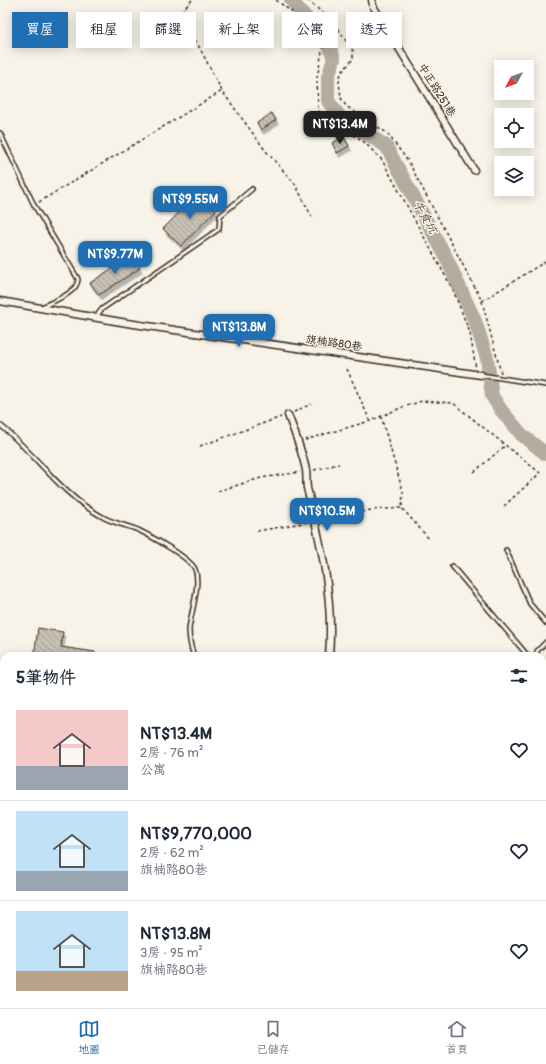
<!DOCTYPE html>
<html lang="zh-TW">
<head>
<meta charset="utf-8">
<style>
	:root { --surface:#fff; --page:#f2f2f3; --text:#1f2937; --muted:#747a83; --line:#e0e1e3; --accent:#1f6fb2 }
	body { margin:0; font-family:Pangolin,"LXGW WenKai TC",sans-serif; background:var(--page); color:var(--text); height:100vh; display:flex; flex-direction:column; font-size:15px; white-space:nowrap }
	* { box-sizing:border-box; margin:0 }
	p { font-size:13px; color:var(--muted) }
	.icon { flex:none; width:22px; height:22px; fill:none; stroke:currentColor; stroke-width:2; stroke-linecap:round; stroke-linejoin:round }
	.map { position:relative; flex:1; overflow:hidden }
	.drawer { position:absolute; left:0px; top:652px; width:546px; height:356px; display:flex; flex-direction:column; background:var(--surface); border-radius:12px 12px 0 0; box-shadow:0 2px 10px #0003 }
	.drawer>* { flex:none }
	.hud { position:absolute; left:12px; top:12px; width:522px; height:36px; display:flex; gap:8px }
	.needle { width:26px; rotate:229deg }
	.buttons { position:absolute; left:494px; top:60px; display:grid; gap:8px }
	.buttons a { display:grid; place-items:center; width:40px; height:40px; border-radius:0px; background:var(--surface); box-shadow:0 2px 10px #0003; font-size:20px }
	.price { position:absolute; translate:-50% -34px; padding:0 9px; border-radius:8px; background:var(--accent); color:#fff; font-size:13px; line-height:26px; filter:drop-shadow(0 1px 2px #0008) }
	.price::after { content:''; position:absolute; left:50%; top:24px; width:12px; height:9px; margin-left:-6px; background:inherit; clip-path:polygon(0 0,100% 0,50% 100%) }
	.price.active { background:#222; color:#fff }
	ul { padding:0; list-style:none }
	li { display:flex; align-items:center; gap:12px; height:100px; padding:0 16px }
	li+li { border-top:1px solid var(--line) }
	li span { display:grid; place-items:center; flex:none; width:112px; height:80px; border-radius:0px; color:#555 }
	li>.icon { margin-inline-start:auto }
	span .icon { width:48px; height:48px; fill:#fffc; stroke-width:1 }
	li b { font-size:17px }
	h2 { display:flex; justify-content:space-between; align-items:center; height:48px; padding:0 16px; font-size:17px }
	.chip { padding:0 14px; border-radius:0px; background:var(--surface); box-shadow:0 2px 10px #0003; font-size:14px; line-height:36px }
	.chip.active { background:var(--accent); color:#fff }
	.tabs { display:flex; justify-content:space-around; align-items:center; height:56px; border-top:1px solid var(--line); background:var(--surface); font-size:11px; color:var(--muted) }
	.tabs a { display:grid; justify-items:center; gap:2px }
	.tabs .active { color:var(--accent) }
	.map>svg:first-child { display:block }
	.built { fill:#e9e4d9 }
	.park { fill:url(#park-dots); stroke:#8b8074 }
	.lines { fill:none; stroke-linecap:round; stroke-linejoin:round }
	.river { stroke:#b4aca0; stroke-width:14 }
	.building { fill:url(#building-back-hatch); stroke:#3b2a1e; filter:url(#shadow) }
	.service-casing { stroke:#3b2a1e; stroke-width:6 }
	.minor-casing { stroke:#3b2a1e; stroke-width:9 }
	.primary-casing { stroke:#3b2a1e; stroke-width:13 }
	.path { stroke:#3b2a1e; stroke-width:1.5; stroke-dasharray:3 3; stroke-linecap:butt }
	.service { stroke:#f7f3e8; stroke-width:3 }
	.minor { stroke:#f7f3e8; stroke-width:6 }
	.primary { stroke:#f7f3e8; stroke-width:10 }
	.labels { text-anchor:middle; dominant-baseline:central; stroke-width:3; stroke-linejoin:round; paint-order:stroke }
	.street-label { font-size:11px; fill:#3b2a1e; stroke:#f7f3e8 }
	.water-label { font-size:12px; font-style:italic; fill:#5f5145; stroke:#f7f3e8 }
</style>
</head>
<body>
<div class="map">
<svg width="546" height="1008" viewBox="0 0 546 1008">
	<defs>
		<pattern id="park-dots" width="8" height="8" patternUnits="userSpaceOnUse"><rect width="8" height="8" fill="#dbd6cb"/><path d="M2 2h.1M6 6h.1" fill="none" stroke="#bdb8ae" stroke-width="1.8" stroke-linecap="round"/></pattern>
		<pattern id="building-back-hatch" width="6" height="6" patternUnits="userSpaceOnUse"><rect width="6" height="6" fill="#c8c1b6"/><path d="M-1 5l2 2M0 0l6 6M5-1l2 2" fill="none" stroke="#a49d93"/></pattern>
		<filter id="shadow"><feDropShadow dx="2.5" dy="4.5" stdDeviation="0" flood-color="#0004"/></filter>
	</defs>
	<rect width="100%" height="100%" fill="#f7f3e8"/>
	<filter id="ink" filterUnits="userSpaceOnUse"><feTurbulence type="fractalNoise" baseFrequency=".025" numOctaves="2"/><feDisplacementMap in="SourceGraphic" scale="8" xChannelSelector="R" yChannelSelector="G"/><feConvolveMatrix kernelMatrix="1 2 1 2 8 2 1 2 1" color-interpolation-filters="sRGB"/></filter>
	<g filter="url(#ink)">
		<rect class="built" x="0" y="764" width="4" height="37"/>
		<g class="park">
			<rect x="542" y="773" width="4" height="200"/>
			<path d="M542 986H546V1008H511V1004H542Z"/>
			<rect x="349" y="1004" width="81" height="4"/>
		</g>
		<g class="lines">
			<g class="river">
				<path d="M291 0 329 44 334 59 328 77V101L340 117 386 146 445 255 475 321 487 358 492 396 501 410 522 435 546 454"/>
				<path d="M0 867 4 872"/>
				<path d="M64 1008 66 1004"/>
			</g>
		</g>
		<g class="building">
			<path d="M272 113 276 120 261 130 257 123Z"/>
			<path d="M344 137 349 146 337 153 332 143Z"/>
			<path d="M198 193 216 210 181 246 163 229Z"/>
			<path d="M132 255 140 268 99 295 90 283Z"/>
			<path d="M38 628 63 632 61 647 95 652 94 656H34Z"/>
		</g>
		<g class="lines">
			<defs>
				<g id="service">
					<path d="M0 133 34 205 78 279C78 293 53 301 42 307"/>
					<path d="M95 318 102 309 219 229 220 216 252 189"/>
					<path d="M481 375 546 385"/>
					<path d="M0 425C35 453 60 494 101 516 112 523 126 525 138 530 149 535 190 558 195 569 201 584 191 612 189 629 189 637 191 648 194 656"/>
					<path d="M506 550 530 604 546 623"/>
					<path d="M452 566 528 656"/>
					<path d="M536 656 537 651 546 642"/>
					<path d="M542 730 546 737"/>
					<path d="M0 774 2 738"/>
					<path d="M0 792 4 797"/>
					<path d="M0 851 4 856"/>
					<path d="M0 922 4 920"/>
					<path d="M89 1004V1008"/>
					<path d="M344 1004 345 1008"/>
					<path d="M203 1008V1004"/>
					<path d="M253 1008V1004"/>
					<path d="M508 1008V1004"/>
				</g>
				<g id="minor">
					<path d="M372 0 373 6 474 170"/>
					<path d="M0 301 127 323 481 375"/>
					<path d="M288 415C295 433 302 451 306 470 307 476 306 482 307 488 321 544 334 597 329 656"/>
					<path d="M542 976H546"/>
					<path d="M440 1004V1008"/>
					<path d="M145 1008V1004"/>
				</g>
				<g id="primary">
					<path d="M0 736H4"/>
					<path d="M0 748H4"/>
					<path d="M542 752H546"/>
					<path d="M542 762H546"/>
				</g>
			</defs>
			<use href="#service" class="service-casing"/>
			<use href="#minor" class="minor-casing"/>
			<use href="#primary" class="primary-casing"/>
			<g class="path">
				<path d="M192 0 181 12 222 91 265 150 295 184 313 219"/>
				<path d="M276 0 305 22 323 46 317 78 318 110 327 120 362 140 382 160 453 290 470 333 476 369"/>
				<path d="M308 0 334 23 353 51V59L341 73 339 82 341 98 346 106 387 133 408 161 482 301 501 373"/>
				<path d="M39 202 222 91"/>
				<path d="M482 301 546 261"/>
				<path d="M347 369 370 421"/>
				<path d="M294 412 311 404"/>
				<path d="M381 416 403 492 402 508 430 540"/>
				<path d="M305 440 370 421 403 407 422 401 453 403 540 473 504 506"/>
				<path d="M200 446 281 417"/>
				<path d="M314 470 339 464"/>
				<path d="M474 472 506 445"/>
				<path d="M218 491 261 478 300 472"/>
				<path d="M321 520 371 510 402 508"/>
				<path d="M257 531 309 522"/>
			</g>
			<use href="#service" class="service"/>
			<use href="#minor" class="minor"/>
			<use href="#primary" class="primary"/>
		</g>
	</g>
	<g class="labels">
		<g class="street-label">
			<text transform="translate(437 90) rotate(58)">中正路251巷</text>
			<text transform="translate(334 343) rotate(8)">旗楠路80巷</text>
		</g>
		<g class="water-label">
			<text transform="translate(425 217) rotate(61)">牛食坑</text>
		</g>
	</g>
</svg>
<div class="buttons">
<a><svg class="needle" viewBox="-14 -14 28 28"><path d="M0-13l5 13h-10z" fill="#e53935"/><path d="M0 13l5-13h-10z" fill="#747a83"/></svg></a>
<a><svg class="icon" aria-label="locate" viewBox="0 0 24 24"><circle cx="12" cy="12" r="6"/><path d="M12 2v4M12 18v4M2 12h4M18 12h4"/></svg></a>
<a><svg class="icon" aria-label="layers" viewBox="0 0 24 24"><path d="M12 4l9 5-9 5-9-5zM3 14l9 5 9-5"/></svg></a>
</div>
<b class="price active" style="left:340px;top:145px">NT$13.4M</b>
<b class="price" style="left:190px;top:220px">NT$9.55M</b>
<b class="price" style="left:115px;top:275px">NT$9.77M</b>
<b class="price" style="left:239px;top:348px">NT$13.8M</b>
<b class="price" style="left:327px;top:532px">NT$10.5M</b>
<div class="hud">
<a class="chip active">買屋</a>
<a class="chip">租屋</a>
<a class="chip">篩選</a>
<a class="chip">新上架</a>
<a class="chip">公寓</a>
<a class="chip">透天</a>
</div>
<section class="drawer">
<h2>5筆物件<svg class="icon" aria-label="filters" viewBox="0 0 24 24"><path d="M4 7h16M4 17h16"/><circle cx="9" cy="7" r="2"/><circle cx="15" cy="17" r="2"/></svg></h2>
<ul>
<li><span style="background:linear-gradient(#f6c9c9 70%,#9aa5b1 0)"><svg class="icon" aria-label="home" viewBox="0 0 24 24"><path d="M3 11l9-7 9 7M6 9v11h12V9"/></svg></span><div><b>NT$13.4M</b><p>2房 · 76 m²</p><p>公寓</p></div><svg class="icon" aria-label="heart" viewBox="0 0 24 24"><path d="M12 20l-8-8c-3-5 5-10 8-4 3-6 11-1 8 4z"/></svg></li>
<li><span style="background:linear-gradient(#bfe0f5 75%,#9aa5b1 0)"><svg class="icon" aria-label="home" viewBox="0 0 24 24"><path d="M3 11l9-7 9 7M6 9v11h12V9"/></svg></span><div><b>NT$9,770,000</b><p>2房 · 62 m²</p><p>旗楠路80巷</p></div><svg class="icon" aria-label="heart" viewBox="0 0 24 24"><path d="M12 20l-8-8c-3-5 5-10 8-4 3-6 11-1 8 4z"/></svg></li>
<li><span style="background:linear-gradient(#bfe0f5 75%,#b9a48a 0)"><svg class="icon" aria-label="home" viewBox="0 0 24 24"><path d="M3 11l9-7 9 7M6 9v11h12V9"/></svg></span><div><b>NT$13.8M</b><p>3房 · 95 m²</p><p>旗楠路80巷</p></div><svg class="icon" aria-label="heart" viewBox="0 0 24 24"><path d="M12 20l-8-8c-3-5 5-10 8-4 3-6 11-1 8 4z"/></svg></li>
</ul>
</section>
</div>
<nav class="tabs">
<a class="active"><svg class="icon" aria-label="map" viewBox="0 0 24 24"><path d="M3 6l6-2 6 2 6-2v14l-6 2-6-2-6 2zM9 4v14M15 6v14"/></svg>地圖</a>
<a><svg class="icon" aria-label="saved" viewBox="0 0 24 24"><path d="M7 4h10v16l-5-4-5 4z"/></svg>已儲存</a>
<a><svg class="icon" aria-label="home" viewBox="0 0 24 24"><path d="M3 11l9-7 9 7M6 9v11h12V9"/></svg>首頁</a>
</nav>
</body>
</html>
